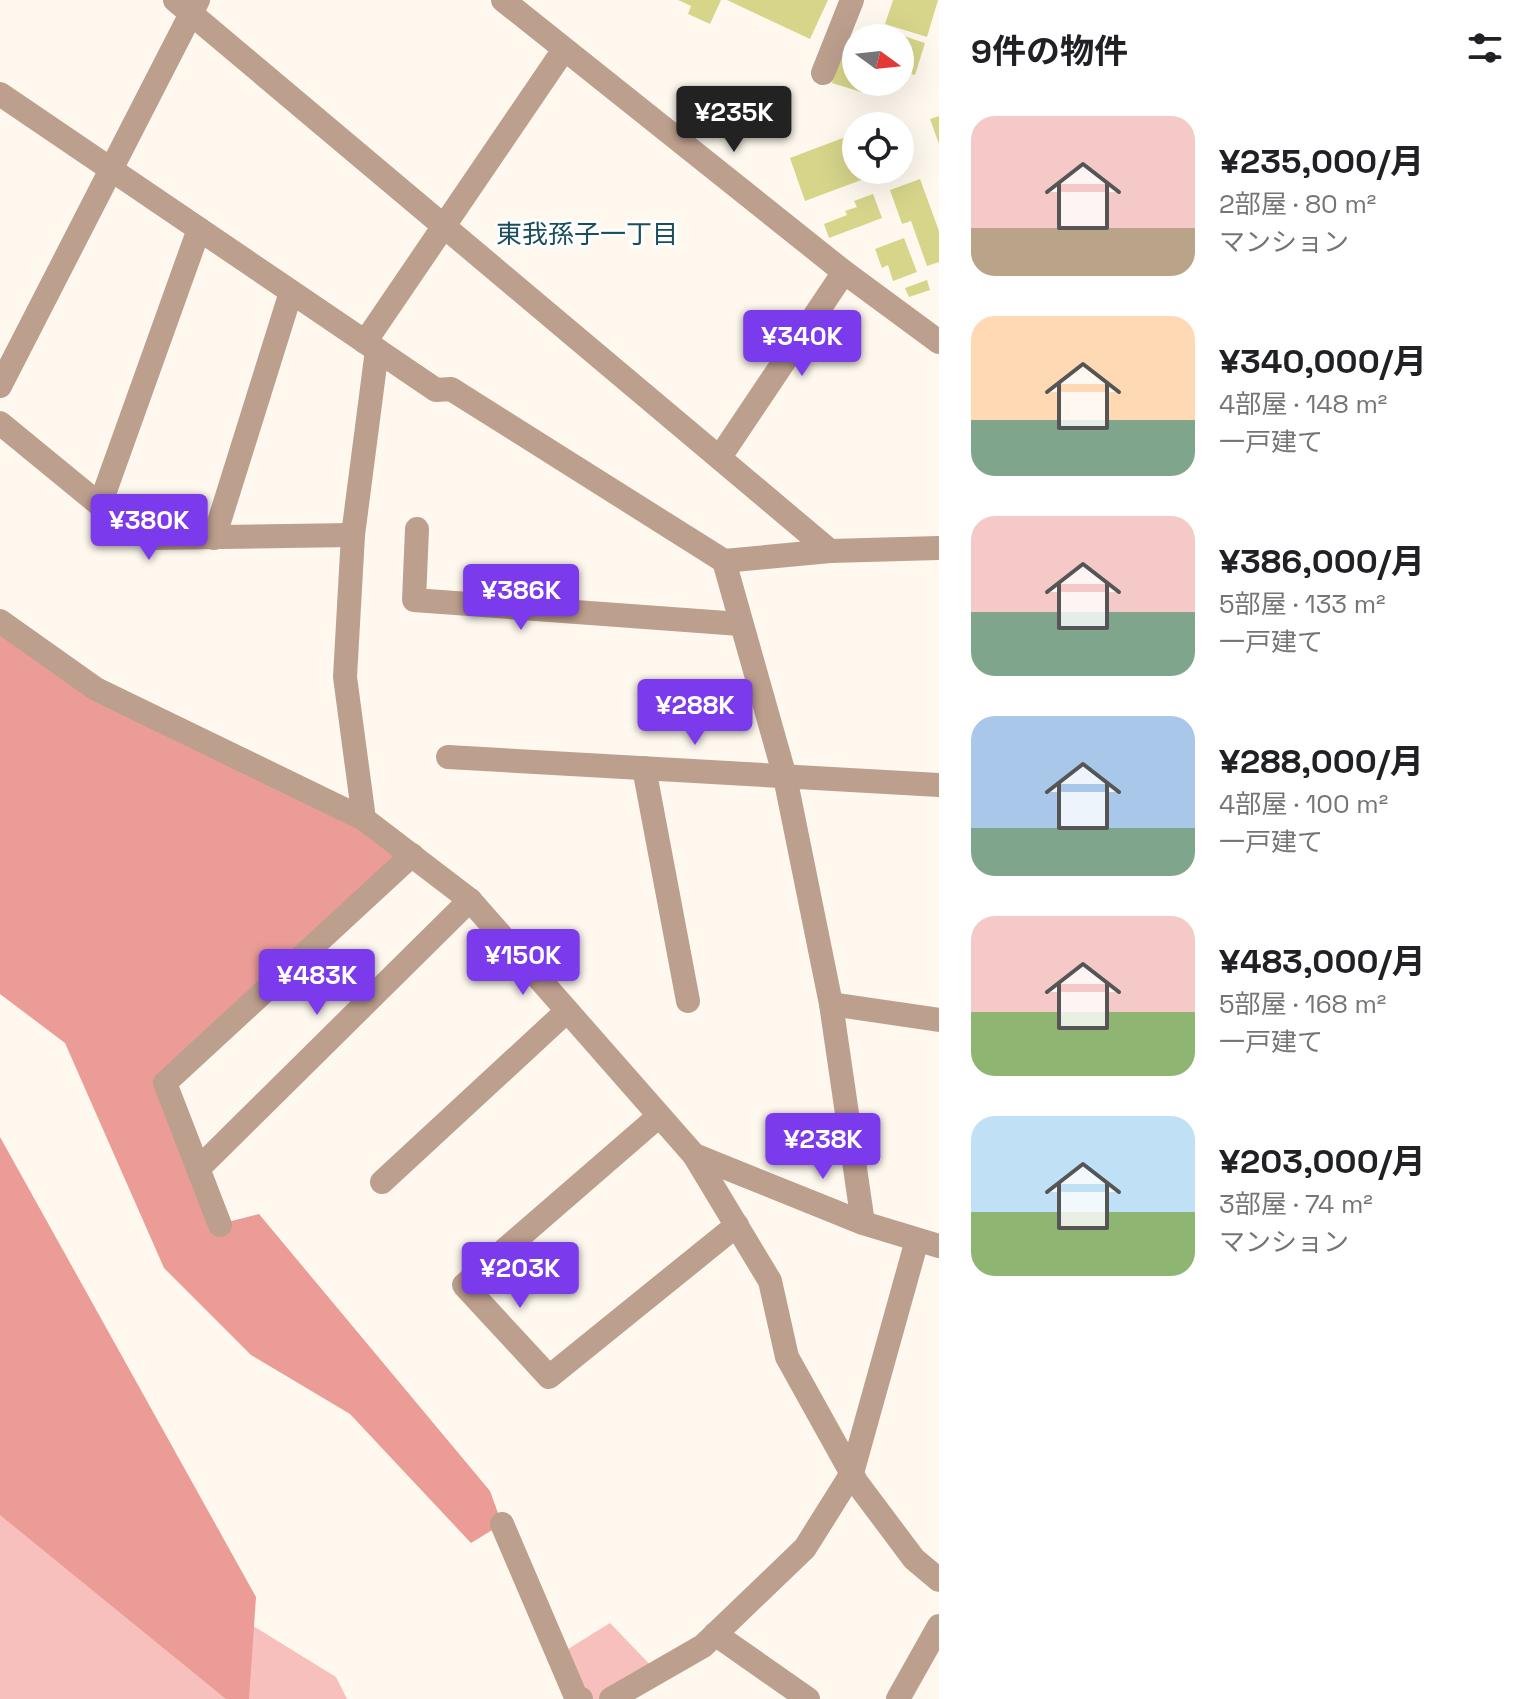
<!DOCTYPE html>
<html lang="ja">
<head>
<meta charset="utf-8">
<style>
	:root { --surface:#fff; --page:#f2f2f2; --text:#202124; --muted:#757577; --accent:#7c3aed }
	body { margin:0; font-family:"Space Grotesk","Noto Sans JP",sans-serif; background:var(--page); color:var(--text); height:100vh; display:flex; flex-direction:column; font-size:30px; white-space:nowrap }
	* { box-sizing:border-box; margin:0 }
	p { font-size:26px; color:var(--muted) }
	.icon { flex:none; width:44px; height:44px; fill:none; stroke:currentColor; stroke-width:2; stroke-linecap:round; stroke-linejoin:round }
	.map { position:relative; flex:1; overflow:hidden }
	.details { display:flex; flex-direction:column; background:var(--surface); width:600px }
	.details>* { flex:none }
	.needle { width:52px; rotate:105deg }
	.controls { position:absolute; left:842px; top:24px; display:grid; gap:16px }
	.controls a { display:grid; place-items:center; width:72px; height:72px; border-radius:50%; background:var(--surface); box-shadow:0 8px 32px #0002; font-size:40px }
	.price { position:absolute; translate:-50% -68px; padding:0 18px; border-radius:8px; background:var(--accent); color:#fff; font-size:26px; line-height:52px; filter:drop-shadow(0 2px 4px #0008) }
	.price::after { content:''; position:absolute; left:50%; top:48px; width:24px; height:18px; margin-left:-12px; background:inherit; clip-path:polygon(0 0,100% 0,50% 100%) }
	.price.selected { background:#222; color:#fff }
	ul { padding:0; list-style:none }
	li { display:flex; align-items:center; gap:24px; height:200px; padding:0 32px }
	li span { display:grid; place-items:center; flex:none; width:224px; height:160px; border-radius:24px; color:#555 }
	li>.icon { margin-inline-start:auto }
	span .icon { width:96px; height:96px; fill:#fffc; stroke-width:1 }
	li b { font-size:34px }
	h2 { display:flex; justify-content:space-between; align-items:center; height:96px; padding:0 32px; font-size:34px }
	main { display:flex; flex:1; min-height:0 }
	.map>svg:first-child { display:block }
	.green { fill:#f8c0bc }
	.forest { fill:#eb9c97 }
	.building { fill:#d6d58a }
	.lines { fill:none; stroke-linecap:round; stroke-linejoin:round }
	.minor { stroke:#bd9f8e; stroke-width:24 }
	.labels { text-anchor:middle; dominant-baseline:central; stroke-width:6; stroke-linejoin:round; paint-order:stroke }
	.neighbourhood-label { font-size:26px; fill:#194e5d; stroke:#fff }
</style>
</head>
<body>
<main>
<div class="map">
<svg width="939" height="1699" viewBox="0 0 939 1699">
	<rect width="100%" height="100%" fill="#fef8ee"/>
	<g class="green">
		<path d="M0 1470 336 1677 347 1699H0Z"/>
		<path d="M610 1623 658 1673 611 1699H589L568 1649Z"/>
	</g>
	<g class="forest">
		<path d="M0 621 412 855 165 1084 220 1224 259 1214 490 1491 502 1524 471 1543 350 1414 251 1355 164 1268 65 1043 0 994Z"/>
		<path d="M0 1137 256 1597 249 1699H226L0 1515Z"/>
	</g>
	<g class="building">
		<path d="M678 0H721L710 24 688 14 691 6Z"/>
		<path d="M727 0H828L810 39Z"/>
		<path d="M893 0H938L927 37 885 24Z"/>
		<path d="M891 32 925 43 915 75 900 71V38H889Z"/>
		<path d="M844 43 856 46V82H864L861 92 832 83Z"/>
		<path d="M939 116V144L930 119Z"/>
		<path d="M856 133V170H888L805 201 790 158Z"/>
		<path d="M920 179 939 231V262L927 266 911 221 902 224 890 190Z"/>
		<path d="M873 194 882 218 829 238 824 224 847 215 845 211 857 207 854 201Z"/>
		<path d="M904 238 917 272 893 281 888 265 882 268 875 249Z"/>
		<path d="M927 280 930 290 909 297 905 288Z"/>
	</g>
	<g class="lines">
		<g class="minor">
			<path d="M175 0 830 551"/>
			<path d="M503 0 844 272 939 342"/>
			<path d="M823 73 852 0"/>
			<path d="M0 94 436 390 451 389 724 561 830 551 939 548"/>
			<path d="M365 342 563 51"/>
			<path d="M377 350 353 535 345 677 364 819 470 900 694 1155 770 1281 787 1357 857 1483 914 1559 939 1580"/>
			<path d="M0 386 198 0"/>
			<path d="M0 423 100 505 152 538 353 535"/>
			<path d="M720 457 844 272"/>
			<path d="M100 505 199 229"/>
			<path d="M417 529 414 600 740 624"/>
			<path d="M214 538 291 292"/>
			<path d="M724 561 785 777 831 1004 863 1223"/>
			<path d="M0 621 96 689 364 819"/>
			<path d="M448 757 939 785"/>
			<path d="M644 768 688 1001"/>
			<path d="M831 1004 939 1020"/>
			<path d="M659 1116 464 1285 549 1377 737 1225"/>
			<path d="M694 1155 863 1223 939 1246"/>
			<path d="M198 1169 470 900"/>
			<path d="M382 1182 567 1011"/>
			<path d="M220 1225 165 1083 412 855"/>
			<path d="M502 1524 576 1697 581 1699"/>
			<path d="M715 1634 808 1699"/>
			<path d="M611 1699 703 1646 805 1548 852 1473 917 1240"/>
			<path d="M898 1699 939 1626"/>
		</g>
	</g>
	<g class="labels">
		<g class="neighbourhood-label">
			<text x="587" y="234">東我孫子一丁目</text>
		</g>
	</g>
</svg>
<div class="controls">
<a><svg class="needle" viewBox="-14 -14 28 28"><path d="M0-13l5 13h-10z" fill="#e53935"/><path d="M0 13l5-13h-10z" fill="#757577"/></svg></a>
<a><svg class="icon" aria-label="locate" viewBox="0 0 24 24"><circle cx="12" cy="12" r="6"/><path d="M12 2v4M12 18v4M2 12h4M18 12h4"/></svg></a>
</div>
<b class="price selected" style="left:734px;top:154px">¥235K</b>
<b class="price" style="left:802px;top:378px">¥340K</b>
<b class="price" style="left:149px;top:562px">¥380K</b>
<b class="price" style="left:521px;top:632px">¥386K</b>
<b class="price" style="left:695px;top:747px">¥288K</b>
<b class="price" style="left:523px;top:997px">¥150K</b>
<b class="price" style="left:317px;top:1017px">¥483K</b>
<b class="price" style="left:823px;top:1181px">¥238K</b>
<b class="price" style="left:520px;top:1310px">¥203K</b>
</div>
<section class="details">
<h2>9件の物件<svg class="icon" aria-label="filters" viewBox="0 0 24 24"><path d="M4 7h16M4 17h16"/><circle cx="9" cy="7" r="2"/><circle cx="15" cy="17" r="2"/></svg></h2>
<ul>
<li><span style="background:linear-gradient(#f6c9c9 70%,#b9a48a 0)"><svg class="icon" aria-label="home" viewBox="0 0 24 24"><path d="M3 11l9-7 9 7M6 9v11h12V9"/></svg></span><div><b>¥235,000/月</b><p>2部屋 · 80 m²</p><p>マンション</p></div></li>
<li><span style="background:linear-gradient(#ffd9b3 65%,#7fa58c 0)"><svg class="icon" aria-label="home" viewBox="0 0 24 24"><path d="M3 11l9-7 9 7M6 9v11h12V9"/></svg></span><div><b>¥340,000/月</b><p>4部屋 · 148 m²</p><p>一戸建て</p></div></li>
<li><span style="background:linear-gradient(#f6c9c9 60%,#7fa58c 0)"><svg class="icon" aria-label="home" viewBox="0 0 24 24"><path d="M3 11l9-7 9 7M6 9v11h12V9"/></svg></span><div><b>¥386,000/月</b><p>5部屋 · 133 m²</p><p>一戸建て</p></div></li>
<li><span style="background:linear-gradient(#a9c7e8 70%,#7fa58c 0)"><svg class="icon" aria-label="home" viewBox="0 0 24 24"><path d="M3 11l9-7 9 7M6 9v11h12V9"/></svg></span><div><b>¥288,000/月</b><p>4部屋 · 100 m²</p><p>一戸建て</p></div></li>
<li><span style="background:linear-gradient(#f6c9c9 60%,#8fb573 0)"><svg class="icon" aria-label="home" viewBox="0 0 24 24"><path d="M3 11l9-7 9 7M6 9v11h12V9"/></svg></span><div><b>¥483,000/月</b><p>5部屋 · 168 m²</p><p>一戸建て</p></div></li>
<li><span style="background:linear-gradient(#bfe0f5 60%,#8fb573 0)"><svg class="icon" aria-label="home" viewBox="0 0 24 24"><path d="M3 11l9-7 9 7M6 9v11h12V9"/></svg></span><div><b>¥203,000/月</b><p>3部屋 · 74 m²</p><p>マンション</p></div></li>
</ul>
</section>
</main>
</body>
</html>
